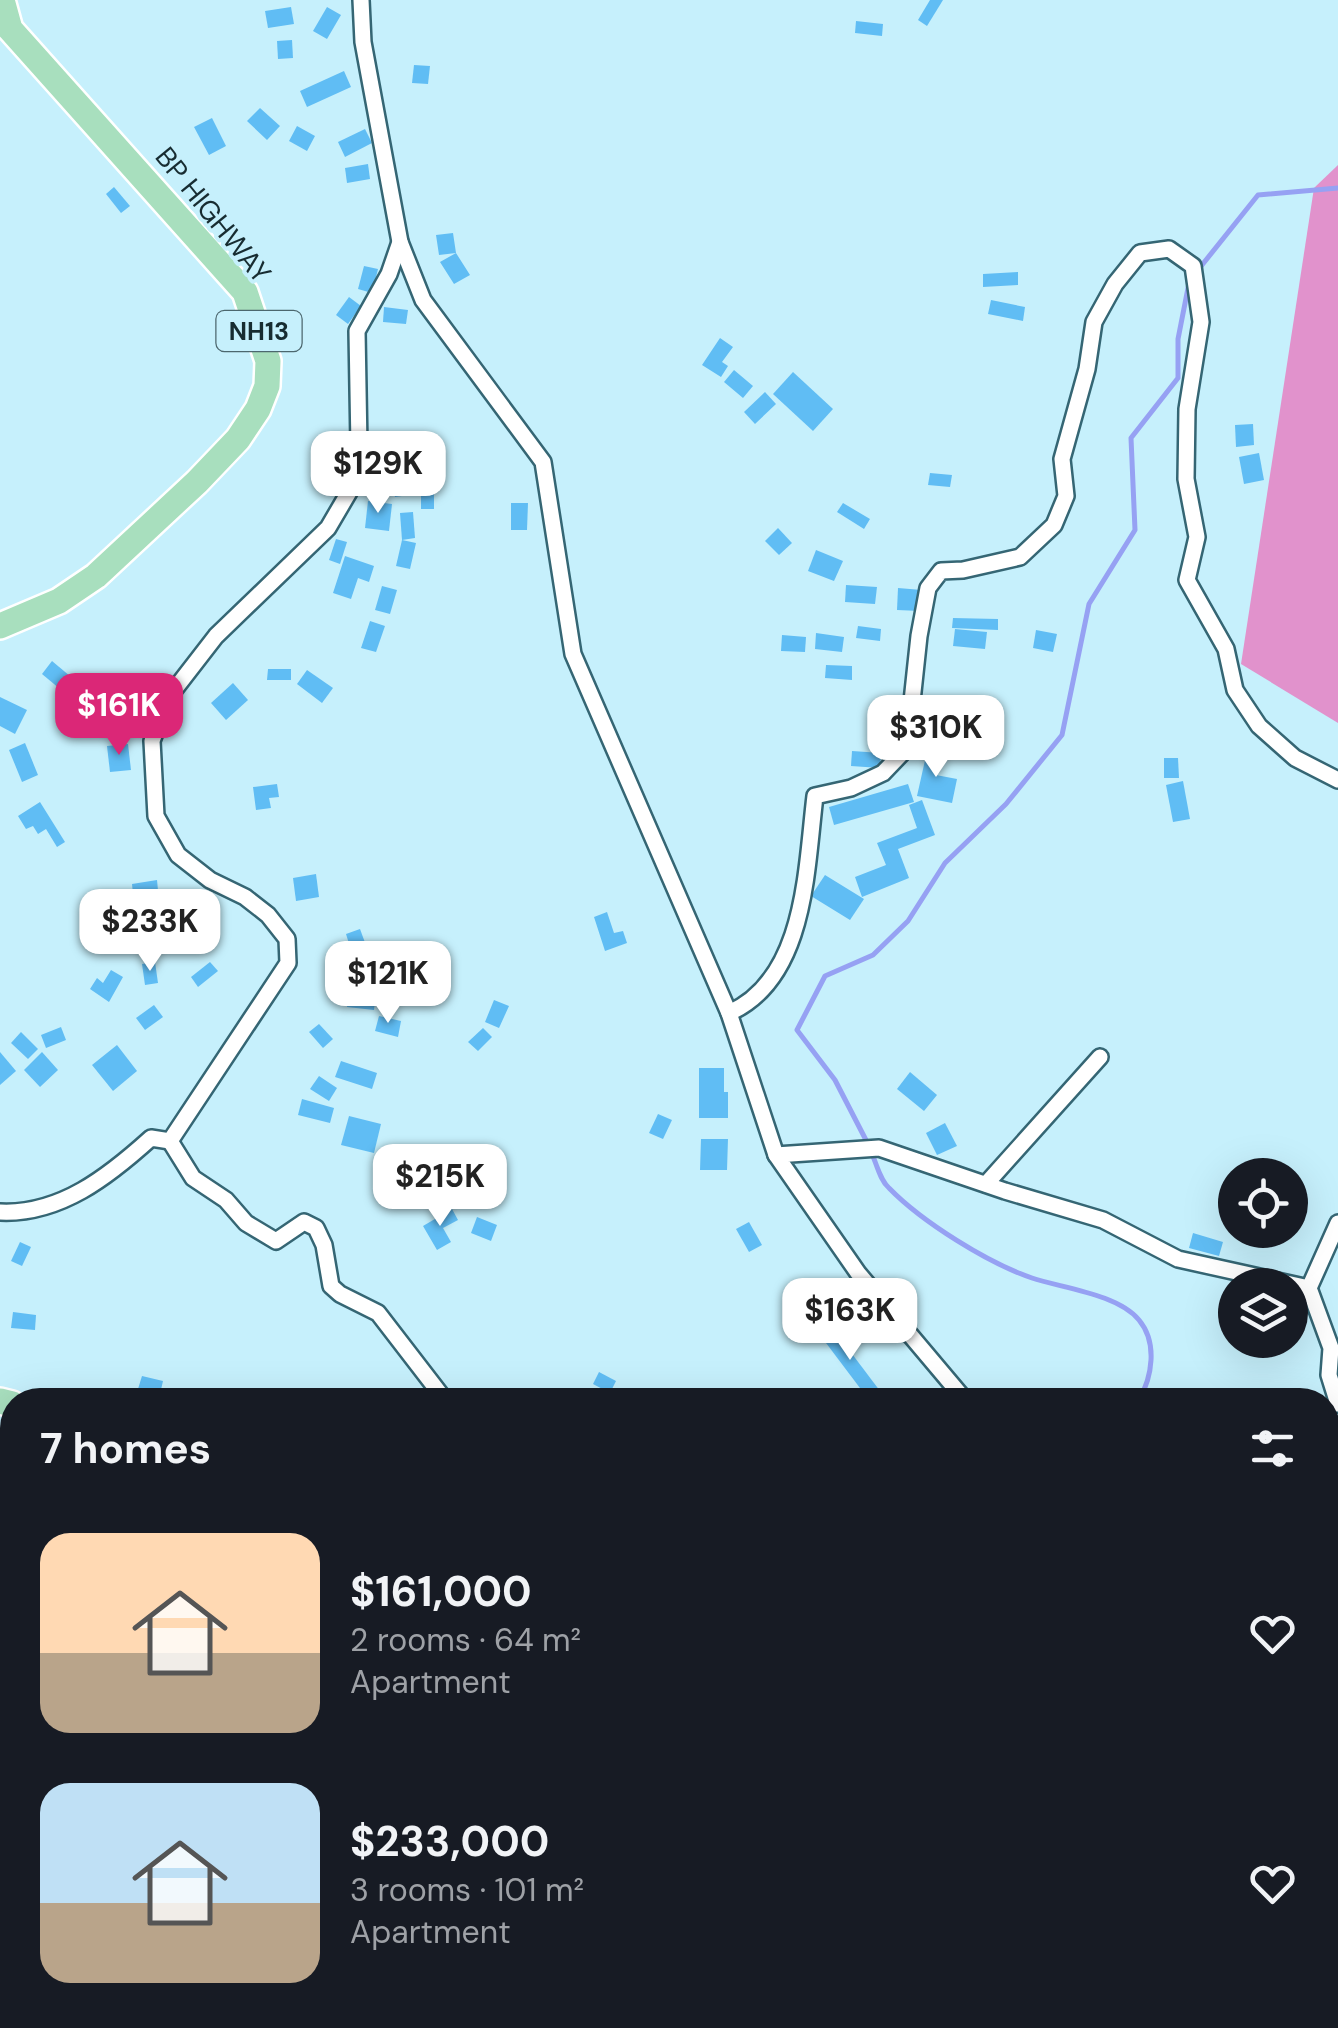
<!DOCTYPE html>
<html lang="en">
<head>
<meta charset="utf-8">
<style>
	:root { --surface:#171b24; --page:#242831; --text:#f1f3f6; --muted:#9ea1a6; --accent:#db2777 }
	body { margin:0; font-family:"DM Sans",sans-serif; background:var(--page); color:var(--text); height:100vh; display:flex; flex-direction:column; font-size:38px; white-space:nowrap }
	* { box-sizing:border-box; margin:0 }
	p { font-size:32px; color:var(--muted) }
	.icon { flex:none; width:55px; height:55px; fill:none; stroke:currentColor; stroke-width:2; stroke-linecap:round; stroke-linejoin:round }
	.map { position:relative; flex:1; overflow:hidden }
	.panel { position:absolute; left:0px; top:1388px; width:1340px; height:642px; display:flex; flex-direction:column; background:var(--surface); border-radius:40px 40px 0 0; box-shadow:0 10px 40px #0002 }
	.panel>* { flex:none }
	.tools { position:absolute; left:1218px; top:1158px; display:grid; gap:20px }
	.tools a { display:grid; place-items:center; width:90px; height:90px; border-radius:50%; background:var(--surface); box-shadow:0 10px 40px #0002; font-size:50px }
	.price { position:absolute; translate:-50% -85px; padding:0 22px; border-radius:20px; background:#fff; color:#222; font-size:32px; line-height:65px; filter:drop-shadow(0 2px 5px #0008) }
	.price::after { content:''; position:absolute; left:50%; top:60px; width:30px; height:22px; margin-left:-15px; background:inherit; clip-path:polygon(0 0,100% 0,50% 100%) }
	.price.current { background:var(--accent); color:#fff }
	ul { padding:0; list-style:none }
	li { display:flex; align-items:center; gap:30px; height:250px; padding:0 40px }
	li span { display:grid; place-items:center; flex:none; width:280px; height:200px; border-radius:30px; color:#555 }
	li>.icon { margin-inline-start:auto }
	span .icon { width:120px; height:120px; fill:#fffc; stroke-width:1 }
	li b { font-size:42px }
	h2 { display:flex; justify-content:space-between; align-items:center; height:120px; padding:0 40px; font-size:42px }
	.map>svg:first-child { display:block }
	.forest { fill:#e192cc }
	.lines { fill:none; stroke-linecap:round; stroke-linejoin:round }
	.stream { stroke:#96a1f3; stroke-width:5 }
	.building { fill:#60bdf4 }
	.minor-casing { stroke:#356674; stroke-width:20 }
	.trunk-casing { stroke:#fff; stroke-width:30 }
	.minor { stroke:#fff; stroke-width:15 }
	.trunk { stroke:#a8dfbe; stroke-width:25 }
	.labels { text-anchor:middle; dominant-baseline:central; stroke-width:8; stroke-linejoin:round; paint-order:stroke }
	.shield { fill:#c6f0fc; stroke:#4c676e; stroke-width:2.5 }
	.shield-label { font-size:25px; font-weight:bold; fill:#172c31 }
	.street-label { font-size:28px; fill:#172c31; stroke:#c6f0fc }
</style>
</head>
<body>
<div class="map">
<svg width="1338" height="2028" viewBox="0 0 1338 2028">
	<rect width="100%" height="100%" fill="#c6f0fc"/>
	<path class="forest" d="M1338 165V723L1241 664 1314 188Z"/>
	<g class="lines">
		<g class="stream">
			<path d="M1198 270 1258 195 1338 188"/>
			<path d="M868 1144 835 1080 797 1030 825 976 873 955 908 921 945 863 1006 804 1062 735 1089 604 1135 530 1131 438 1178 378V339L1189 283"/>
			<path d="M872 1154C877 1165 880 1180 889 1188 922 1222 988 1263 1032 1278 1062 1288 1118 1294 1139 1320 1158 1343 1152 1377 1139 1400"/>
			<path d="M1328 1491 1338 1493"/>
			<path d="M0 1725 12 1744"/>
			<path d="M135 2018 140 2028"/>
		</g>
	</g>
	<g class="building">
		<path d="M930 0H943L927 26 918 20Z"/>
		<path d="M291 7 294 24 268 28 265 11Z"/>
		<path d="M327 7 341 15 327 39 313 31Z"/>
		<path d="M856 21 883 24 882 36 855 33Z"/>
		<path d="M292 40 293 58 278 59 277 41Z"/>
		<path d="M414 65 430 66 428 84 412 83Z"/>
		<path d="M344 71 351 87 307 107 300 91Z"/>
		<path d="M260 108 280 126 267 140 247 121Z"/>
		<path d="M212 118 226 146 209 155 194 127Z"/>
		<path d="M297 126 315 136 307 151 289 141Z"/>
		<path d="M365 129 372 143 345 157 338 142Z"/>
		<path d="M368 164 370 179 347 183 345 168Z"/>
		<path d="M114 187 130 206 121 213 106 194Z"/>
		<path d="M453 233 456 253 470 275 454 284 440 262 456 253 439 255 436 235Z"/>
		<path d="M364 266 378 269 372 293 358 289Z"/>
		<path d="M1018 272V285L983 287V274Z"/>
		<path d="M349 297 361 306 348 324 336 315Z"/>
		<path d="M991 300 1025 307 1023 321 988 314Z"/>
		<path d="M384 307 408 310 406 324 383 322Z"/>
		<path d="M720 338 733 347 722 362 728 366 721 377 702 365Z"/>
		<path d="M734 370 753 386 743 398 724 382Z"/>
		<path d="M793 372 833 409 813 431 773 394Z"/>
		<path d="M765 392 776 404 755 424 744 412Z"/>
		<path d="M1253 424 1254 445 1236 447 1235 425Z"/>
		<path d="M1259 453 1264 480 1244 484 1239 457Z"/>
		<path d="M411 465 416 494 395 497 390 468Z"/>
		<path d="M930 473 952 475 950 487 928 485Z"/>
		<rect x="421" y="489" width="13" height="20"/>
		<path d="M368 501 392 504 389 531 365 528Z"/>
		<path d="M511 503H528L527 530H511Z"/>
		<path d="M843 503 870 519 864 529 837 512Z"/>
		<path d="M413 512 415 538 402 540 400 513Z"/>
		<path d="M778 528 792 543 779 555 765 541Z"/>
		<path d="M336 539 347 542 340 564 329 560Z"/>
		<path d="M402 540 416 543 410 569 396 566Z"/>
		<path d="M816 550 843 561 834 581 808 571Z"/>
		<path d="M345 556 374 566 369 582 358 578 351 599 333 593Z"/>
		<path d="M846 585 877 587 875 604 845 602Z"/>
		<path d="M382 586 397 590 390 614 375 610Z"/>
		<path d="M898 588 922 590 920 611 897 610Z"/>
		<path d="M953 618 998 619V630L952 628Z"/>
		<path d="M370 621 385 626 376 652 361 648Z"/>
		<path d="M858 626 881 629 880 641 856 638Z"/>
		<path d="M955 629 987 632 985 649 953 646Z"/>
		<path d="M1036 630 1057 634 1053 652 1033 648Z"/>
		<path d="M816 633 844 637 842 652 815 649Z"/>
		<path d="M782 635 806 637 805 652 781 651Z"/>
		<path d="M52 661 89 692 78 704 42 674Z"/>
		<path d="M826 665 852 666V680L825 678Z"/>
		<path d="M268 669H291V680H267Z"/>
		<path d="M307 670 333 688 322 703 297 684Z"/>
		<path d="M233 683 248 700 226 720 211 703Z"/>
		<path d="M0 697 27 710 15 734 0 726Z"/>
		<path d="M25 743 38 775 22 782 9 750Z"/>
		<path d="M128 744 131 770 110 772 107 746Z"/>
		<path d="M928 747 941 750 936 775 957 779 952 803 917 796Z"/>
		<path d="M852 751 881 753 880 768 851 766Z"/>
		<path d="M1164 758H1178L1179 778H1164Z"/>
		<path d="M1183 781 1190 819 1173 822 1166 785Z"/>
		<path d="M277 784 279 797 269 798 271 808 256 810 253 787Z"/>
		<path d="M908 784 914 802 834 825 829 807Z"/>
		<path d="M922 800 935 835 898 849 909 878 862 897 855 877 886 865 877 843 917 828 909 805Z"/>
		<path d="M40 802 65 842 57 847 46 829 38 834 33 826 26 829 18 816Z"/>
		<path d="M316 874 319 897 296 901 293 878Z"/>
		<path d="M825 875 864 899 850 920 811 896Z"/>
		<path d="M157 880 160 911 135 914 132 884Z"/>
		<path d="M607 912 614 933 623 931 627 943 605 951 594 917Z"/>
		<path d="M360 929 367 948 352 953 346 934Z"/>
		<path d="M373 956 375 968 369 969 371 978 356 981 352 960Z"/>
		<path d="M155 962 158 983 145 985 142 964Z"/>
		<path d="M210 962 218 971 198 987 191 977Z"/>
		<path d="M111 970 123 977 109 1002 90 989 97 978 103 983Z"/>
		<path d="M349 992 376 995 374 1010 347 1007Z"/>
		<path d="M494 1000 509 1006 499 1028 485 1022Z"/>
		<path d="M154 1005 163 1017 145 1030 136 1018Z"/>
		<path d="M379 1016 401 1021 398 1037 375 1031Z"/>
		<path d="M319 1024 333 1039 323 1048 309 1032Z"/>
		<path d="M61 1027 66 1040 46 1048 41 1035Z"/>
		<path d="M483 1028 492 1037 478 1051 468 1042Z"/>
		<path d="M21 1032 38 1049 28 1059 11 1043Z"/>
		<path d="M117 1045 137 1071 113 1091 92 1065Z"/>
		<path d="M0 1052 16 1071 0 1085Z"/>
		<path d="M42 1052 58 1070 40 1087 24 1070Z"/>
		<path d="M341 1061 377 1073 372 1089 335 1077Z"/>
		<path d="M699 1068H724V1092H728V1118H699Z"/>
		<path d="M910 1072 937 1095 924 1111 897 1089Z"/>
		<path d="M319 1076 337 1088 329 1101 310 1089Z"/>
		<path d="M302 1099 334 1108 330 1123 298 1115Z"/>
		<path d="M658 1114 672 1120 663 1139 649 1133Z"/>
		<path d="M349 1116 381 1124 374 1153 341 1145Z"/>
		<path d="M945 1123 957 1146 937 1155 926 1133Z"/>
		<path d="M701 1139H728L727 1170H700Z"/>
		<path d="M452 1209 458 1220 443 1228 451 1242 437 1250 423 1226Z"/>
		<path d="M477 1217 497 1225 491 1241 471 1233Z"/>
		<path d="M749 1222 762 1245 749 1252 736 1229Z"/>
		<path d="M1193 1233 1223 1242 1219 1256 1189 1248Z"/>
		<path d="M20 1242 31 1247 22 1266 11 1261Z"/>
		<path d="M13 1312 36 1315 35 1330 11 1328Z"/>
		<path d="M800 1312 811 1333 800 1338 790 1317Z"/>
		<path d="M831 1326 880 1391 869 1400 820 1335Z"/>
		<path d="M599 1372 616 1381 610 1393 593 1384Z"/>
		<path d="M142 1376 163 1381 160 1394 138 1389Z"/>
		<path d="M1073 2018H1102L1103 2028H1074Z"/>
	</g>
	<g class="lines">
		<defs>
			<g id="minor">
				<path d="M361 0 363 42 400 242 423 300 543 462 573 654 729 1013 776 1155"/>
				<path d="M729 1013C806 979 806 870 815 796L851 788 883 773 907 748 919 636 928 588 941 571 963 570 1020 557 1054 525 1066 496 1062 459 1087 369 1094 322 1115 284 1140 253 1169 249 1193 266 1201 322 1187 409 1186 479 1197 537 1187 580 1226 649 1235 690 1259 726 1295 758 1338 780"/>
				<path d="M170 1141 193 1178 226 1200 246 1223 276 1241 304 1222 316 1228 324 1245 331 1286 340 1294 378 1313 445 1400"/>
				<path d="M986 1184 1100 1057"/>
				<path d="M0 1212C60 1215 109 1176 151 1138L170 1141 288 963 287 939 268 915 245 897 210 880 178 855 156 816 152 741 168 698 216 636 328 528 352 487 359 447 357 331 389 274 400 242"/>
				<path d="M1309 1288 1338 1223"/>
				<path d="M965 1400 858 1273 776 1155 879 1148 1005 1191 1103 1220 1178 1259 1309 1288 1331 1348 1329 1375 1338 1404"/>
				<path d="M1279 2018 1284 2028"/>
			</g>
			<g id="trunk">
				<path d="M0 626 59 601 96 576 197 482 238 439 258 409 267 386 268 361 245 292 10 29 2 0"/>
				<path d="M0 1401 12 1404"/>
				<path d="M692 2018 731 2028"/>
			</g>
		</defs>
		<use href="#minor" class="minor-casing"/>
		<use href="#trunk" class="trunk-casing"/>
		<use href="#minor" class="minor"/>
		<use href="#trunk" class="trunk"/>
	</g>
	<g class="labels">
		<rect class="shield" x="216.5" y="311" width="85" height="40" rx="8"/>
		<g class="shield-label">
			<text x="259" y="331">NH13</text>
		</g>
		<g class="street-label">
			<text transform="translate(213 215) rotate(51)">BP HIGHWAY</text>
		</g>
	</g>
</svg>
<div class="tools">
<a><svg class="icon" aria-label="locate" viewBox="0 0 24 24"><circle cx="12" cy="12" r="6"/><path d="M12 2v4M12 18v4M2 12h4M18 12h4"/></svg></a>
<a><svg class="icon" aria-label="layers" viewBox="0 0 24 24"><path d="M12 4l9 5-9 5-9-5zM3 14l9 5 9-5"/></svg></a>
</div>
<b class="price" style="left:378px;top:516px">$129K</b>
<b class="price current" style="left:119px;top:758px">$161K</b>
<b class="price" style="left:936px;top:780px">$310K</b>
<b class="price" style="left:150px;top:974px">$233K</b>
<b class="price" style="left:388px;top:1026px">$121K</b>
<b class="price" style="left:440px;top:1229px">$215K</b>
<b class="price" style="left:850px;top:1363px">$163K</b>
<section class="panel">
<h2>7 homes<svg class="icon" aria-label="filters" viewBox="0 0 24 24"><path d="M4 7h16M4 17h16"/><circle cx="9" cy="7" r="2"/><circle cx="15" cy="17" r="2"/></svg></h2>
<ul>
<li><span style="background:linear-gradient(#ffd9b3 60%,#b9a48a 0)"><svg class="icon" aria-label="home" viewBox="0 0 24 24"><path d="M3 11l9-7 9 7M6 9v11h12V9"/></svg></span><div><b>$161,000</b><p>2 rooms · 64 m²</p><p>Apartment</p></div><svg class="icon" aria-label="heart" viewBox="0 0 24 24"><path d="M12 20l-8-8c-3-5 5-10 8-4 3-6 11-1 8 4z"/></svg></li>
<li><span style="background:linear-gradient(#bfe0f5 60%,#b9a48a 0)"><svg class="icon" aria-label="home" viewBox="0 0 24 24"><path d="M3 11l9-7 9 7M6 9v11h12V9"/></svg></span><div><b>$233,000</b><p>3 rooms · 101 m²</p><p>Apartment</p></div><svg class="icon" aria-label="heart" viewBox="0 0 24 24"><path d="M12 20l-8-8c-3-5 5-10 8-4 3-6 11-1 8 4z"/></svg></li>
</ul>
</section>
</div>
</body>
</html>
